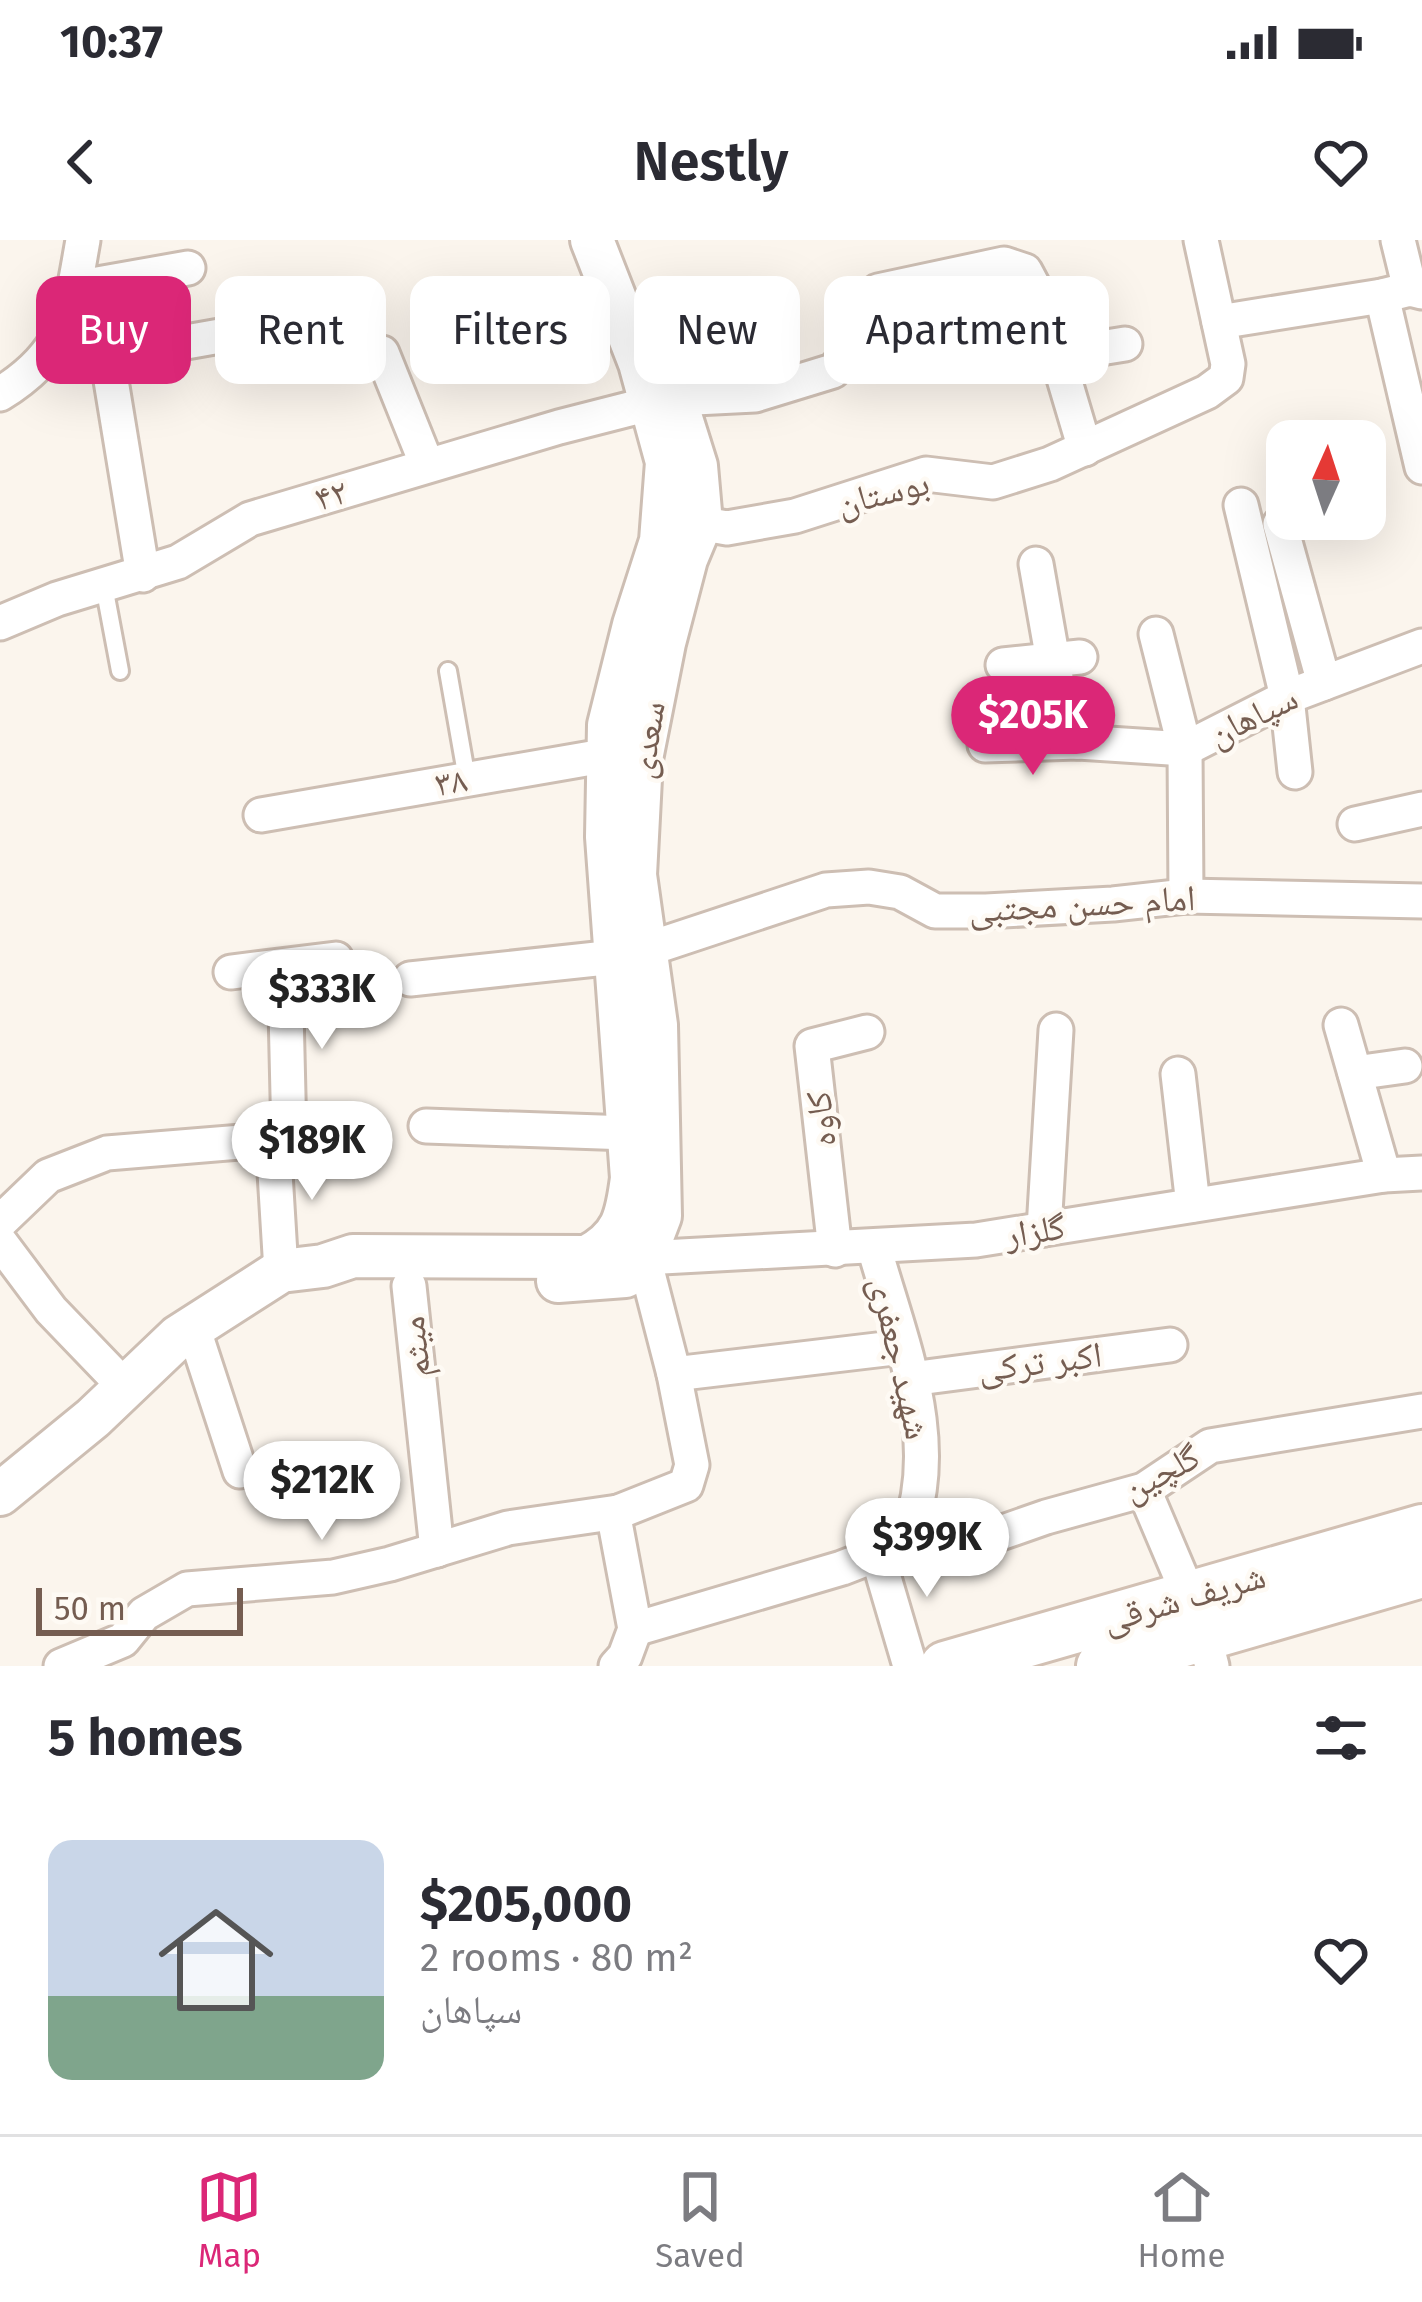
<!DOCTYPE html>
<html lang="en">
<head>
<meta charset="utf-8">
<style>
	:root { --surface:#fff; --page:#f7f7f7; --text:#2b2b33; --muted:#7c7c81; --line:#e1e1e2; --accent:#db2777 }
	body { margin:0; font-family:"Fira Sans","Noto Naskh Arabic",sans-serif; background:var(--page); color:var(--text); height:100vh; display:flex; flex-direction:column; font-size:45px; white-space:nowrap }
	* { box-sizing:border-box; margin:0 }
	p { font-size:39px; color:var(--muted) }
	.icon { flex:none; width:66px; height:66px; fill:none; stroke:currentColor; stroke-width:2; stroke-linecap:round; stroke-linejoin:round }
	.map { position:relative; height:1426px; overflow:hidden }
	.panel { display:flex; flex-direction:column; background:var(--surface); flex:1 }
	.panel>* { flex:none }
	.hud { position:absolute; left:36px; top:36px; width:1350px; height:108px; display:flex; gap:24px }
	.needle { width:78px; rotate:3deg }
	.fabs { position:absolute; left:1266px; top:180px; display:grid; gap:24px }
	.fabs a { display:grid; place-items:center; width:120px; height:120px; border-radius:24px; background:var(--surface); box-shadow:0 12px 48px #0002; font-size:60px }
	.scale { position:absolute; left:36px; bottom:30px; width:207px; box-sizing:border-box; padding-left:12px; border:6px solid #755d51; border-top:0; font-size:33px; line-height:42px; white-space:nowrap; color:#755d51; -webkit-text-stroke:9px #fefaf4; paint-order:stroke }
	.price { position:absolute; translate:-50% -102px; padding:0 27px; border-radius:42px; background:#fff; color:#222; font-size:39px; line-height:78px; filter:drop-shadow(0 3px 6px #0008) }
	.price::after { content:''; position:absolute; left:50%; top:72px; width:36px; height:27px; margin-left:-18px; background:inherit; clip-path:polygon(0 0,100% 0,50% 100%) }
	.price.on { background:var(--accent); color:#fff }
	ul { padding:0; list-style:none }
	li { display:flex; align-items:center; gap:36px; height:300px; padding:0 48px }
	li span { display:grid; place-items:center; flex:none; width:336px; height:240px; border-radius:24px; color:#555 }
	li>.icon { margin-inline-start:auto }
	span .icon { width:144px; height:144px; fill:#fffc; stroke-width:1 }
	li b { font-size:51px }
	h2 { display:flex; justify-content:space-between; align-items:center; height:144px; padding:0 48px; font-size:51px }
	.tag { padding:0 42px; border-radius:24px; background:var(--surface); box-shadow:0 12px 48px #0002; font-size:42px; line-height:108px }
	.tag.on { background:var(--accent); color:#fff }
	.status { display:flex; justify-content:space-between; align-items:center; height:84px; padding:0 60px; background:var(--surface); direction:ltr }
	.status svg { height:33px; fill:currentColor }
	header { display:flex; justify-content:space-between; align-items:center; height:156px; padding:0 48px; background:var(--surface); font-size:54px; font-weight:600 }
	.dock { display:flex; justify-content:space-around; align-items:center; height:168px; border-top:3px solid var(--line); background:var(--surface); font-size:33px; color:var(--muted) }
	.dock a { display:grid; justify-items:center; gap:6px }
	.dock .on { color:var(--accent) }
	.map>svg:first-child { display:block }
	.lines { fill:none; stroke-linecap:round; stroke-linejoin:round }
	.service-casing { stroke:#cdbeb3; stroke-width:22 }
	.minor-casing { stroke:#cdbeb3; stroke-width:39 }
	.tertiary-casing { stroke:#cdbeb3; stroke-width:48 }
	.secondary-casing { stroke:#d2c0b3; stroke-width:54 }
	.service { stroke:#fff; stroke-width:16 }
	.minor { stroke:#fff; stroke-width:33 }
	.tertiary { stroke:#fff; stroke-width:42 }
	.secondary { stroke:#fff; stroke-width:48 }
	.labels { text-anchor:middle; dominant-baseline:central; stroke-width:9; stroke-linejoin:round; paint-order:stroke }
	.street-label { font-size:36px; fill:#755d51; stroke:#fefaf4 }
</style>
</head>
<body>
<div class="status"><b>10:37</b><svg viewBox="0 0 49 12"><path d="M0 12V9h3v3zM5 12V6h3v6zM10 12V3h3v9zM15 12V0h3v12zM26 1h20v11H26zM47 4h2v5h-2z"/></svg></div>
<header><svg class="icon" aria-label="back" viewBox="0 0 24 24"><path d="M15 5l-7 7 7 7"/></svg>Nestly<svg class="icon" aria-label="heart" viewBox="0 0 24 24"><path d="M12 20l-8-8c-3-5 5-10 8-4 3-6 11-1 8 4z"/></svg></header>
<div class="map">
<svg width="1422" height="1426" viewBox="0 0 1422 1426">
	<rect width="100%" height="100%" fill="#fbf5ed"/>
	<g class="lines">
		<defs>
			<g id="service">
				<path d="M104 346 120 431"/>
				<path d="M448 431 467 539"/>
			</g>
			<g id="minor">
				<path d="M1398 0 1410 49"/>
				<path d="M75 48 188 28"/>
				<path d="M1382 56 1422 227"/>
				<path d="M1219 82 1382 56 1410 49 1422 52"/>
				<path d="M55 107 107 116 220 96"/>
				<path d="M382 113 427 225"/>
				<path d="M1057 115 1125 104"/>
				<path d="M107 116 143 335"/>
				<path d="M0 154C68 112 70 73 83 0"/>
				<path d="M1241 265 1287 457 1295 532"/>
				<path d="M681 280 727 288 795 276 926 234 993 242 1050 224 1207 152 1226 138 1228 124 1201 0"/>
				<path d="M1280 284 1324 443"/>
				<path d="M1036 324 1064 483 1078 502"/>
				<path d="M0 383 57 359 178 322 250 279 559 187 649 164 675 159 755 155 833 131 852 110 853 87 858 70 878 51 1004 24 1025 31 1041 61 1085 209"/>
				<path d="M1156 394 1185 509 1186 656"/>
				<path d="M1003 425 1080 417"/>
				<path d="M985 505 1078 502 1185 509 1287 457 1422 406"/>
				<path d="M261 575 609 515 632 518"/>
				<path d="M1355 584 1422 569"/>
				<path d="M285 727 289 898"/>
				<path d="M231 732 336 719"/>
				<path d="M410 739 615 717 645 710 826 650 869 647 900 652 935 671H986L1113 664 1186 656 1422 661"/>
				<path d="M1341 785 1384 935"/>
				<path d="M1355 833 1405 826"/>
				<path d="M1178 834 1193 965"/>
				<path d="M426 886 629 893 652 891"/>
				<path d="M273 900 281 1031"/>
				<path d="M0 982 48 936 107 913 289 898H360"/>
				<path d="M1044 989 1056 790"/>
				<path d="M0 1002 51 1070 125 1147"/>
				<path d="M835 1010 812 806 867 792"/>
				<path d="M627 1011 644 1018 976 1000 1384 935 1422 933"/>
				<path d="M409 1046 437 1310"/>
				<path d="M193 1087 240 1231"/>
				<path d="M674 1134 902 1107"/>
				<path d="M911 1139 1170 1105"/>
				<path d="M1144 1250 1189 1356"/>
				<path d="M904 1304 986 1298 1046 1277 1144 1250 1210 1206 1422 1171"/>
				<path d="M877 1314 910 1426"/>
				<path d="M635 1389 842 1328 904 1304C947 1207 901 1103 874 1007"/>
				<path d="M1204 1396 1212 1426"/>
				<path d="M61 1426 123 1400 144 1374 187 1349 333 1337 390 1324 508 1288 618 1272"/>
				<path d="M616 1426 625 1416 635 1389 614 1277 618 1272 686 1245 692 1225 674 1134 644 1018"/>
			</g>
			<g id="tertiary">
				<path d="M558 1041 625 1036 644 1018 660 976 656 785 635 635 641 519 664 403 686 319 701 283 696 226 680 175"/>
				<path d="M0 1254 93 1178 178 1097 281 1031 323 1026 353 1016 587 1017C623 998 627 977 632 938L607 597 609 485 634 385 661 301 667 222 640 123 592 0"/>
			</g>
			<g id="secondary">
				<path d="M945 1426 1422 1289"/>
				<path d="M1101 1426 1422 1333"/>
			</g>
		</defs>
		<use href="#service" class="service-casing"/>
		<use href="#minor" class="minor-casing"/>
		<use href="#tertiary" class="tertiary-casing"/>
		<use href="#secondary" class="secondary-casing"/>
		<use href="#service" class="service"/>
		<use href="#minor" class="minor"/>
		<use href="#tertiary" class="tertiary"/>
		<use href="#secondary" class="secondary"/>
	</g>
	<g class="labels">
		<g class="street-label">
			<text transform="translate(883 253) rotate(-14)">بوستان</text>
			<text transform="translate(331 255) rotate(-17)">۴۲</text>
			<text transform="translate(1253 476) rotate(-26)">سپاهان</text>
			<text transform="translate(647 500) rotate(-81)">سعدی</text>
			<text transform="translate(451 542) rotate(-10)">۳۸</text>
			<text transform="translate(1082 664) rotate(-3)">امام حسن مجتبی</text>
			<text transform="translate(821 879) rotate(-96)">کاوه</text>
			<text transform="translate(1035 991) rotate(-9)">گلزار</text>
			<text transform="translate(415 1107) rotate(-96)">میثم</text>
			<text transform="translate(900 1118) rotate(77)">شهید جعفری</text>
			<text transform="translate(1040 1122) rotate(-7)">اکبر ترکی</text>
			<text transform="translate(1161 1233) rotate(-28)">گلچین</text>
			<text transform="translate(1184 1358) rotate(-16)">شریف شرقی</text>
		</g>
	</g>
</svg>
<div class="fabs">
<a><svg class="needle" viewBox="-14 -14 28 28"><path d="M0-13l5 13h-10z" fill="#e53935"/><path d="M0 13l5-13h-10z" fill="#7c7c81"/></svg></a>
</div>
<div class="scale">50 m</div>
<b class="price on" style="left:1033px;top:538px">$205K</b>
<b class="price" style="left:322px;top:812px">$333K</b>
<b class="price" style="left:312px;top:963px">$189K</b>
<b class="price" style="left:322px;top:1303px">$212K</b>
<b class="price" style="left:927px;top:1360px">$399K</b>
<div class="hud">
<a class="tag on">Buy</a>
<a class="tag">Rent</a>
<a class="tag">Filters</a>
<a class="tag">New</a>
<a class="tag">Apartment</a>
</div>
</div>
<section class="panel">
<h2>5 homes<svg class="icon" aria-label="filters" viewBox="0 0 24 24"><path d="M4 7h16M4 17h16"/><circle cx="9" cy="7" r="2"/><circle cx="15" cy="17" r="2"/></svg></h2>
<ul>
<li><span style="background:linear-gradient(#c9d6e8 65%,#7fa58c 0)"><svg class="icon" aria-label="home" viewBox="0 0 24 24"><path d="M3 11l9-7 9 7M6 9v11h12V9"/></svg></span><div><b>$205,000</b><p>2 rooms · 80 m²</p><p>سپاهان</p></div><svg class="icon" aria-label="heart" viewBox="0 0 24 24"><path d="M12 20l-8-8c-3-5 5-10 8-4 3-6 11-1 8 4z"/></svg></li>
</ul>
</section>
<nav class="dock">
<a class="on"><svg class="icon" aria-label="map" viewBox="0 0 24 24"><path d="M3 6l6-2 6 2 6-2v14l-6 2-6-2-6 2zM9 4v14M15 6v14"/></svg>Map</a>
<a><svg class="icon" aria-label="saved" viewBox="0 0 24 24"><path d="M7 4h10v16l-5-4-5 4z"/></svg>Saved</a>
<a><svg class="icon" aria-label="home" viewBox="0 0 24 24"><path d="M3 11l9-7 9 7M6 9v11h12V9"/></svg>Home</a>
</nav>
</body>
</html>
